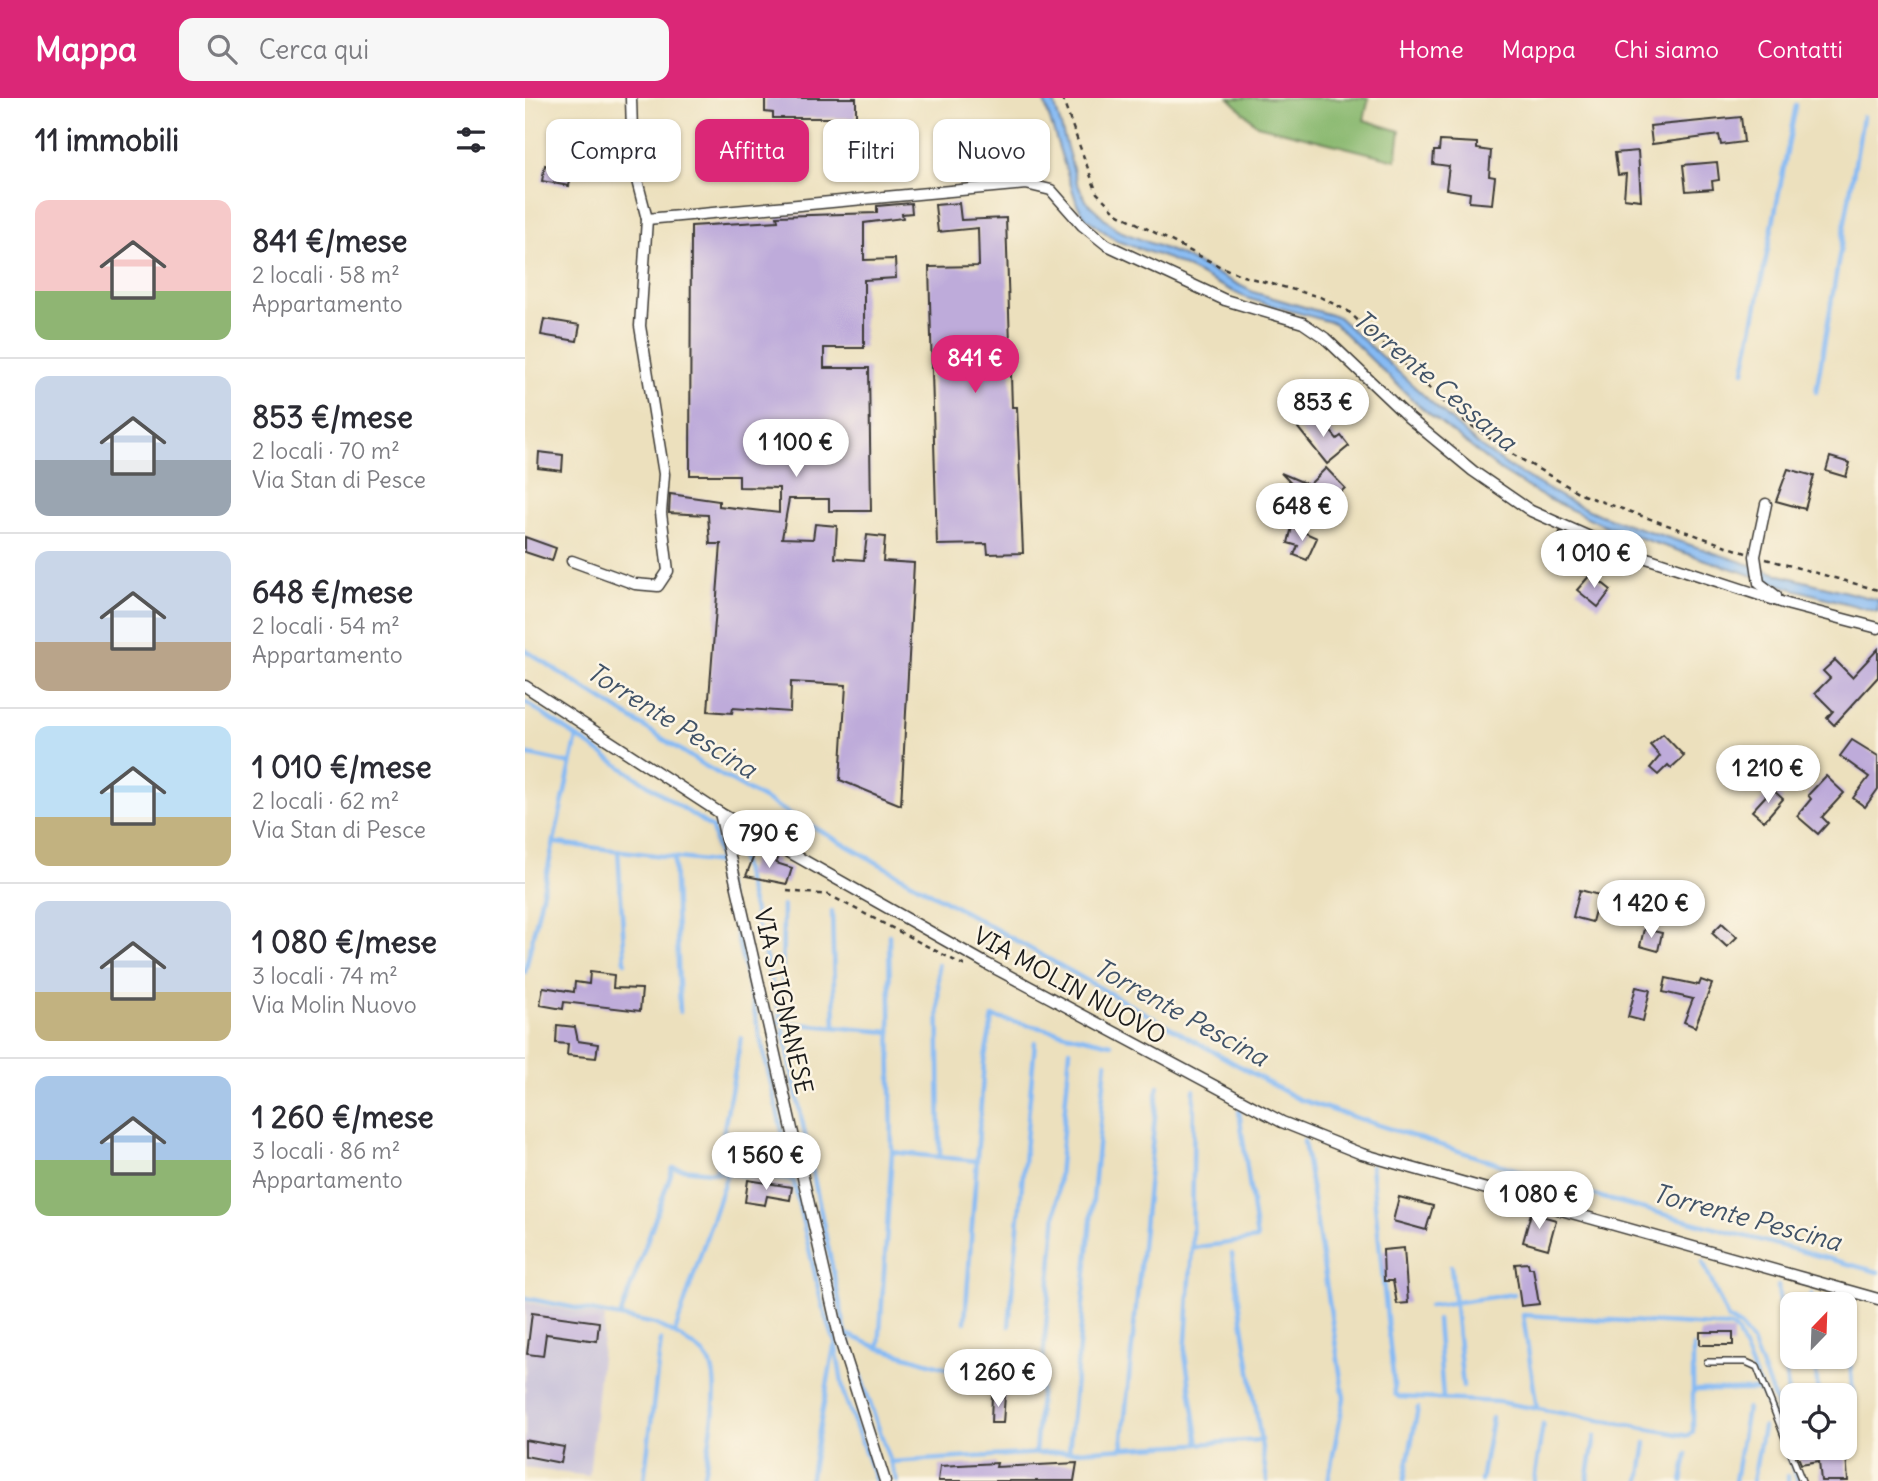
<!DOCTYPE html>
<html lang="it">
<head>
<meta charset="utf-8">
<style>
	:root { --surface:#fff; --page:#f7f7f7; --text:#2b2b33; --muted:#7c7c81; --line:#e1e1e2; --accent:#db2777 }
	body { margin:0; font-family:Delius,sans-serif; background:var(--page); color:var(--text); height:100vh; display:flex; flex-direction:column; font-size:26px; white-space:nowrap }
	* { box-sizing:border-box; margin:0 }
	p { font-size:23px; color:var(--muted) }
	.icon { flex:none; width:38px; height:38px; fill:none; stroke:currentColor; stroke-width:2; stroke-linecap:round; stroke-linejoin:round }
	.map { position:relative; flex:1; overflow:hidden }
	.drawer { display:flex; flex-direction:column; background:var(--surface); width:525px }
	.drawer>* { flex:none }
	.banner { position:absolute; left:21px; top:21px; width:665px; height:63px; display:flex; gap:14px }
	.needle { width:46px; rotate:23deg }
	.controls { position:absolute; left:1255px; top:1194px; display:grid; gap:14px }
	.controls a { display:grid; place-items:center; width:77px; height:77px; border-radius:14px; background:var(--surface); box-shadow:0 2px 5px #0004; font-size:35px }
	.price { position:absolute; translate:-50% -60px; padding:0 16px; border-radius:24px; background:#fff; color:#222; font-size:23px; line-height:46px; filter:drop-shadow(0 2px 4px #0008) }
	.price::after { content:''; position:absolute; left:50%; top:42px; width:21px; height:16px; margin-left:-10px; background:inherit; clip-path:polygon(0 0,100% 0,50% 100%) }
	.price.on { background:var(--accent); color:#fff }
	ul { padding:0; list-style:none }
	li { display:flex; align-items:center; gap:21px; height:175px; padding:0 35px }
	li+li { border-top:2px solid var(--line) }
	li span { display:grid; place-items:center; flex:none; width:196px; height:140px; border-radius:14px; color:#555 }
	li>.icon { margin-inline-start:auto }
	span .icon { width:84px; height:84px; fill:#fffc; stroke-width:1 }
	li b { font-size:30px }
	h2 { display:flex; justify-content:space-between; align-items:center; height:84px; padding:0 35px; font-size:30px }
	.tag { padding:0 24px; border-radius:14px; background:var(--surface); box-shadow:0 2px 5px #0004; font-size:24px; line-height:63px }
	.tag.on { background:var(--accent); color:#fff }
	header { display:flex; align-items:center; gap:42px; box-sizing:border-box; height:98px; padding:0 35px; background:var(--accent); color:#fff }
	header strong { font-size:33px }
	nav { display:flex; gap:38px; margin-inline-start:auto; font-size:24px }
	.search { width:490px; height:63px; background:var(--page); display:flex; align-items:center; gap:18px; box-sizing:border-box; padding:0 24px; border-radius:14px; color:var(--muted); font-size:26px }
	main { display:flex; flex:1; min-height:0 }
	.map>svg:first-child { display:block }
	.industrial { fill:#c6c0d9 }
	.forest { fill:#8cba72; stroke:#546b47; stroke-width:2 }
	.water { fill:#85baf4; stroke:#506b88; stroke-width:2 }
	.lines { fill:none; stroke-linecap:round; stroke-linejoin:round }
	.stream { stroke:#85baf4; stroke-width:4.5 }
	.building { fill:#beabda }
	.lane-casing { stroke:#3b3934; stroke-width:8 }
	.street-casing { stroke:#3b3934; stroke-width:13 }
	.path { stroke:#3b3934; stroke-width:2.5; stroke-dasharray:5 5; stroke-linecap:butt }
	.lane { stroke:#fff; stroke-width:5 }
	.street { stroke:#fff; stroke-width:10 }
	.labels { text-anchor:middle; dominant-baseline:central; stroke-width:5; stroke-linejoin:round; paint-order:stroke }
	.street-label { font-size:24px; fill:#1c1c1c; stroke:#fcf5e5 }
	.water-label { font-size:26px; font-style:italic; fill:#415368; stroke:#fcf5e5 }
</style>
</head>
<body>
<header>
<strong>Mappa</strong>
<div class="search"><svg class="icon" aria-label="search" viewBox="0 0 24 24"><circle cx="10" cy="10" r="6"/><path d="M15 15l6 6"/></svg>Cerca qui</div>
<nav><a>Home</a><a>Mappa</a><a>Chi siamo</a><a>Contatti</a></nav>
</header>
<main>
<section class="drawer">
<h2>11 immobili<svg class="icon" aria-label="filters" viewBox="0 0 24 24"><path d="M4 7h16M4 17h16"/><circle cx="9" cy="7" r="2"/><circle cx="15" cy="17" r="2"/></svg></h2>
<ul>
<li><span style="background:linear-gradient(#f6c9c9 65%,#8fb573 0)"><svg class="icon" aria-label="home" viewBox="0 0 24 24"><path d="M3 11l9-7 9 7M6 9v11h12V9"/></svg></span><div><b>841 €/mese</b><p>2 locali · 58 m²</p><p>Appartamento</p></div></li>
<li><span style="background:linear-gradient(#c9d6e8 60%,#9aa5b1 0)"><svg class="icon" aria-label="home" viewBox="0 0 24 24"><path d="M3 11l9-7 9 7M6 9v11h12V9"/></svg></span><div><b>853 €/mese</b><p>2 locali · 70 m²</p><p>Via Stan di Pesce</p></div></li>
<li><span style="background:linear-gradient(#c9d6e8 65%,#b9a48a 0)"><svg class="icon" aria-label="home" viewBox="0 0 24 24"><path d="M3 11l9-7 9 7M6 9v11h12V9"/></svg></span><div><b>648 €/mese</b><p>2 locali · 54 m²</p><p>Appartamento</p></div></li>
<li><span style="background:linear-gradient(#bfe0f5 65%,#c2b280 0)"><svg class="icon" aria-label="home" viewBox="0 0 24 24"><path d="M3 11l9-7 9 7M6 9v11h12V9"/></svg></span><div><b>1 010 €/mese</b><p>2 locali · 62 m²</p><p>Via Stan di Pesce</p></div></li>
<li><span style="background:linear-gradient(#c9d6e8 65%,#c2b280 0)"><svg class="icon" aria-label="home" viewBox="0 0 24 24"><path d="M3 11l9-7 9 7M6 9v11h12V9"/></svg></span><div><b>1 080 €/mese</b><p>3 locali · 74 m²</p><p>Via Molin Nuovo</p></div></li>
<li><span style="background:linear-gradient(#a9c7e8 60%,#8fb573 0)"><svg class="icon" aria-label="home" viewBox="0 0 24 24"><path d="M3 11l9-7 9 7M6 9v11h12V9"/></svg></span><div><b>1 260 €/mese</b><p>3 locali · 86 m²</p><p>Appartamento</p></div></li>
</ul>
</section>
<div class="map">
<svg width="1353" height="1383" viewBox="0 0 1353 1383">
	<rect width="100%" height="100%" fill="#fcf5e5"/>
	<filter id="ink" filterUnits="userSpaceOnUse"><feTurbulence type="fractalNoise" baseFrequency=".0143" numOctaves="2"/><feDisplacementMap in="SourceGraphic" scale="14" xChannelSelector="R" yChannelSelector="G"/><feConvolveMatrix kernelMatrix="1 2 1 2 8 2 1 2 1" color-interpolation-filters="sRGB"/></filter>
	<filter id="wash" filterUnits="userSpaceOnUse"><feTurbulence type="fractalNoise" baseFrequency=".00686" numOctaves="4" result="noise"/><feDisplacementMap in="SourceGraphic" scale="28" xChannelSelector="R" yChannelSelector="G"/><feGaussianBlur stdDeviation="1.57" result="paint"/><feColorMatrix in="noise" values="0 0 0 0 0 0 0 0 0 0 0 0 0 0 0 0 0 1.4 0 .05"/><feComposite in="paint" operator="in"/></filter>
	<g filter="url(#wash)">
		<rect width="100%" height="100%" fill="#ece0bd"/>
		<path class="industrial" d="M0 1204 80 1219 64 1378 0 1370Z"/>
		<path class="forest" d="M704 0H844L839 22 875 33 871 62 732 27Z"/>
		<path class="water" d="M518 0H528L552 85 562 104 592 132 653 156 728 194 813 219 952 346 983 368 1040 401 1075 417 1259 478 1353 502V514L1265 490 1085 430 1017 398 976 373 892 306 809 225 721 200 644 161 592 143 561 120 552 106Z"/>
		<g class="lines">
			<g class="stream">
				<path d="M1219 273 1271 7"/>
				<path d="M1291 294 1338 19"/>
				<path d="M0 552 180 668 773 1001 1082 1101 1353 1174"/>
				<path d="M0 604 187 730 297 1207 310 1244 319 1297 351 1383"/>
				<path d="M0 656 46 666"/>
				<path d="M210 738 257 925 321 1236 372 1383"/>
				<path d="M31 745 195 765"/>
				<path d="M93 752 100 864"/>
				<path d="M149 759 155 914"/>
				<path d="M307 813 310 929"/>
				<path d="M413 867 415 1058"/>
				<path d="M0 874 52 639"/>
				<path d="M257 915 258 808"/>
				<path d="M250 924 365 934"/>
				<path d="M669 992 667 1150 660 1257 674 1346"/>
				<path d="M779 1043 819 1300 803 1383"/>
				<path d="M367 1054 452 1063"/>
				<path d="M846 1068 870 1296 874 1299 974 1304 1164 1338 1168 1333V1249"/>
				<path d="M191 1074 216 940"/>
				<path d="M667 1150 732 1141 714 1013"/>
				<path d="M707 1156 742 1383"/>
				<path d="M1178 1164 1203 1221 1216 1229 1227 1244 1256 1318 1267 1317"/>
				<path d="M926 1168 938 1289"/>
				<path d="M1253 1188 1265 1317"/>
				<path d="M1286 1196V1206"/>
				<path d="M0 1200 130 1226C145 1233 175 1249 184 1263 198 1285 182 1356 178 1383"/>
				<path d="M904 1208 989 1196"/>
				<path d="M95 1219 148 1070 269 1083"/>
				<path d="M912 1222 918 1300"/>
				<path d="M440 1224 459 964 468 919 586 946"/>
				<path d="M484 1228 510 944"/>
				<path d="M150 1234 202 1076"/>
				<path d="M322 1236 354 1250 425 1271"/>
				<path d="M354 1250 367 1054 364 837"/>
				<path d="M1290 1258 1293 1297"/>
				<path d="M1170 1292H1236"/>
				<path d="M1320 1310 1329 1309 1320 1207"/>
				<path d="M1012 1311 998 1217 1205 1229 1213 1235 1273 1383"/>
				<path d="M597 1350 633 988"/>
				<path d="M544 1353 581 964"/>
				<path d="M510 1355 545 952"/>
				<path d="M365 1364 737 1342"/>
				<path d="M119 1383 136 1242"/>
				<path d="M285 1383 309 1249"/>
				<path d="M879 1383 893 1310"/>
				<path d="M956 1383 967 1320"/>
				<path d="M1009 1383 1018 1326"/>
				<path d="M1062 1383 1070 1338"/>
				<path d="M1115 1383 1121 1345"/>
				<path d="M1157 1383 1162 1356"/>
				<path d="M1210 1383 1222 1310"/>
				<path d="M1228 1383 1238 1329"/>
				<path d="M1263 1383V1378"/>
			</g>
		</g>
		<g id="blocks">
			<g class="building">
				<path d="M240 0H331V20H248V15L240 14Z"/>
				<path d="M1216 19 1219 44 1196 47 1194 37 1127 46 1125 28Z"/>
				<path d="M915 43 952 45V51L966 53 964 78 970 79 967 106 944 104 945 95 921 91 924 68 908 66 909 53H914Z"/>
				<path d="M462 49 463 75 436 76 435 51Z"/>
				<path d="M1113 53 1116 102 1099 100 1101 76 1093 77 1090 55Z"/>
				<path d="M1192 64 1194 82 1187 83 1188 91 1161 93 1158 67Z"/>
				<path d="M20 67 47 73 44 88 17 83Z"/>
				<path d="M386 105 387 115 377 116 378 120 339 125V162L370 161 371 180 339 182V250H299V270H344L346 413H304V401H264L257 440 288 441 290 426 312 428 310 460 339 462 342 437 360 439 358 463 389 465 376 707 315 682 321 587 266 584 265 614 208 610 207 615 183 613 196 446H185L183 417 144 415 145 396 194 403V408L254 415V390L214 389V377H165L166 128 253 123 252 118 352 115V108Z"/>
				<path d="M434 105 436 122 481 120 487 309H492L498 455 463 456 462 446 412 447 404 169 454 168 453 130 413 134 410 107Z"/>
				<path d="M19 221 55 227 52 243 16 237Z"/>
				<path d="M791 316 812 341 816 338 824 348 802 366 773 330Z"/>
				<path d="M14 354 38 357 37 373 13 370Z"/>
				<path d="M1305 359 1325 365 1321 379 1301 373Z"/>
				<path d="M801 370 820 390 805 404 801 400 790 410 756 375 784 387Z"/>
				<path d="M1263 371 1289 378 1280 411 1251 403Z"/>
				<path d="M767 429 792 440 782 462 769 457 773 448 763 445Z"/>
				<path d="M1035 434 1051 442 1038 459 1025 452Z"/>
				<path d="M0 439 31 450 27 463 0 454Z"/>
				<path d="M1060 445 1073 451 1062 471 1049 464Z"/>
				<path d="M1066 476 1086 492 1073 509 1052 492Z"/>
				<path d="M1353 551V579L1309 627 1302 620 1308 613 1290 595 1305 580 1298 573 1310 562 1327 579Z"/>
				<path d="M1138 636 1159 658 1146 670 1143 667 1133 677 1125 670 1135 658 1125 647Z"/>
				<path d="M1327 642 1353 658V691L1340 709 1328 700 1344 679 1315 658Z"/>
				<path d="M1301 678 1319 695 1297 719 1303 725 1293 736 1272 718 1286 701 1283 697Z"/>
				<path d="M1247 691 1258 701 1239 723 1227 713Z"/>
				<path d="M230 755 253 761 251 765 267 770 262 786 221 778Z"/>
				<path d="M1055 792 1074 797 1067 824 1048 819Z"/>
				<path d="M1197 825 1212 839 1202 849 1187 835Z"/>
				<path d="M1119 831 1137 835 1133 853 1115 848Z"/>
				<path d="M65 874 89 877 88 890 117 891 115 913 39 904 38 911 15 907 18 889 49 894 50 884 64 886Z"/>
				<path d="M1141 880 1174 887 1176 882 1187 886 1170 929 1159 924 1168 901 1138 894Z"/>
				<path d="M1111 889 1125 892 1118 923 1103 919Z"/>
				<path d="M32 927 50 929 53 943 73 946 71 960 42 957 43 946 31 945Z"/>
				<path d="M223 1082 267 1089 265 1102 242 1098 240 1107 220 1104Z"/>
				<path d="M874 1099 908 1108 901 1132 868 1123Z"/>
				<path d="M1006 1115 1031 1122 1023 1151 998 1144Z"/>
				<path d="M879 1150 883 1205 872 1206 868 1183H859L858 1152Z"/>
				<path d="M1003 1165 1004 1170H1008L1014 1206 996 1208 990 1166Z"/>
				<path d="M7 1215 74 1224 72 1243 21 1236 18 1258 2 1256Z"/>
				<rect x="1175" y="1234" width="33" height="13"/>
				<path d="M433 1260 470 1264 467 1287 431 1284Z"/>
				<path d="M467 1296 480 1297 478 1325H466Z"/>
				<path d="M0 1342 39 1349 36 1365 0 1358Z"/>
				<path d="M1269 1349H1296L1297 1358 1321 1356 1323 1383H1296L1294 1363 1276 1366Z"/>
				<path d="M472 1365 471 1369 552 1365 549 1383H413L415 1368Z"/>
			</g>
		</g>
	</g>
	<g filter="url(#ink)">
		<use href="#blocks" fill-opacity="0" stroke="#3b3934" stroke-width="2"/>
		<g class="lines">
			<defs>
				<path id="lane" d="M1182 1264H1221L1232 1269 1277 1383"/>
				<g id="street">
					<path d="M122 121 501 86 526 92 557 127 582 147 700 202 778 225 800 240 884 320 948 373 1006 413 1085 448 1265 507 1353 530"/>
					<path d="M1241 406 1230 458 1234 485 1251 498"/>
					<path d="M47 463 110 486 133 488 143 473 136 415 139 376 115 228 122 121 108 67 106 0"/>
					<path d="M0 588 195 715 462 866 757 1024 837 1056 1353 1201"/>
					<path d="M195 715 315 1242 360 1383"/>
				</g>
			</defs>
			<use href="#lane" class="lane-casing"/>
			<use href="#street" class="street-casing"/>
			<g class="path">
				<path d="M537 0 572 95 592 115 694 168 718 178 795 199 823 213 937 321 989 357 1058 397 1221 455"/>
				<path d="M1241 461 1353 492"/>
				<path d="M262 793 304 797 440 868"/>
			</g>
			<use href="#lane" class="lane"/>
			<use href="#street" class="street"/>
		</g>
	</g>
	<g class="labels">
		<g class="street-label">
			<text transform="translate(545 887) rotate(29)">VIA MOLIN NUOVO</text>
			<text transform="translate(259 903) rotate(77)">VIA STIGNANESE</text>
		</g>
		<g class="water-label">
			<text transform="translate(910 282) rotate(40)">Torrente Cessana</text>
			<text transform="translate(147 622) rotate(32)">Torrente Pescina</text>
			<text transform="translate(656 914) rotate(29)">Torrente Pescina</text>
			<text transform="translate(1222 1119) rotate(15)">Torrente Pescina</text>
		</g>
	</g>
</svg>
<div class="controls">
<a><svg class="needle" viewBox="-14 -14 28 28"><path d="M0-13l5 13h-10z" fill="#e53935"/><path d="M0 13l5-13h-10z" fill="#7c7c81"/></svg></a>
<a><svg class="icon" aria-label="locate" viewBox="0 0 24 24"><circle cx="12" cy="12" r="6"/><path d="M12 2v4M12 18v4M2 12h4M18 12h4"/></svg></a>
</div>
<b class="price on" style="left:450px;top:297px">841 €</b>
<b class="price" style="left:798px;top:341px">853 €</b>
<b class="price" style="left:271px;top:381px">1 100 €</b>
<b class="price" style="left:777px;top:445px">648 €</b>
<b class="price" style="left:1069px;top:492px">1 010 €</b>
<b class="price" style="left:1243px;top:707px">1 210 €</b>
<b class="price" style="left:244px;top:772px">790 €</b>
<b class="price" style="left:1126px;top:842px">1 420 €</b>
<b class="price" style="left:241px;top:1094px">1 560 €</b>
<b class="price" style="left:1014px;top:1133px">1 080 €</b>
<b class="price" style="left:473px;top:1311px">1 260 €</b>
<div class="banner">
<a class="tag">Compra</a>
<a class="tag on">Affitta</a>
<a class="tag">Filtri</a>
<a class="tag">Nuovo</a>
</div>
</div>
</main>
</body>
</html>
